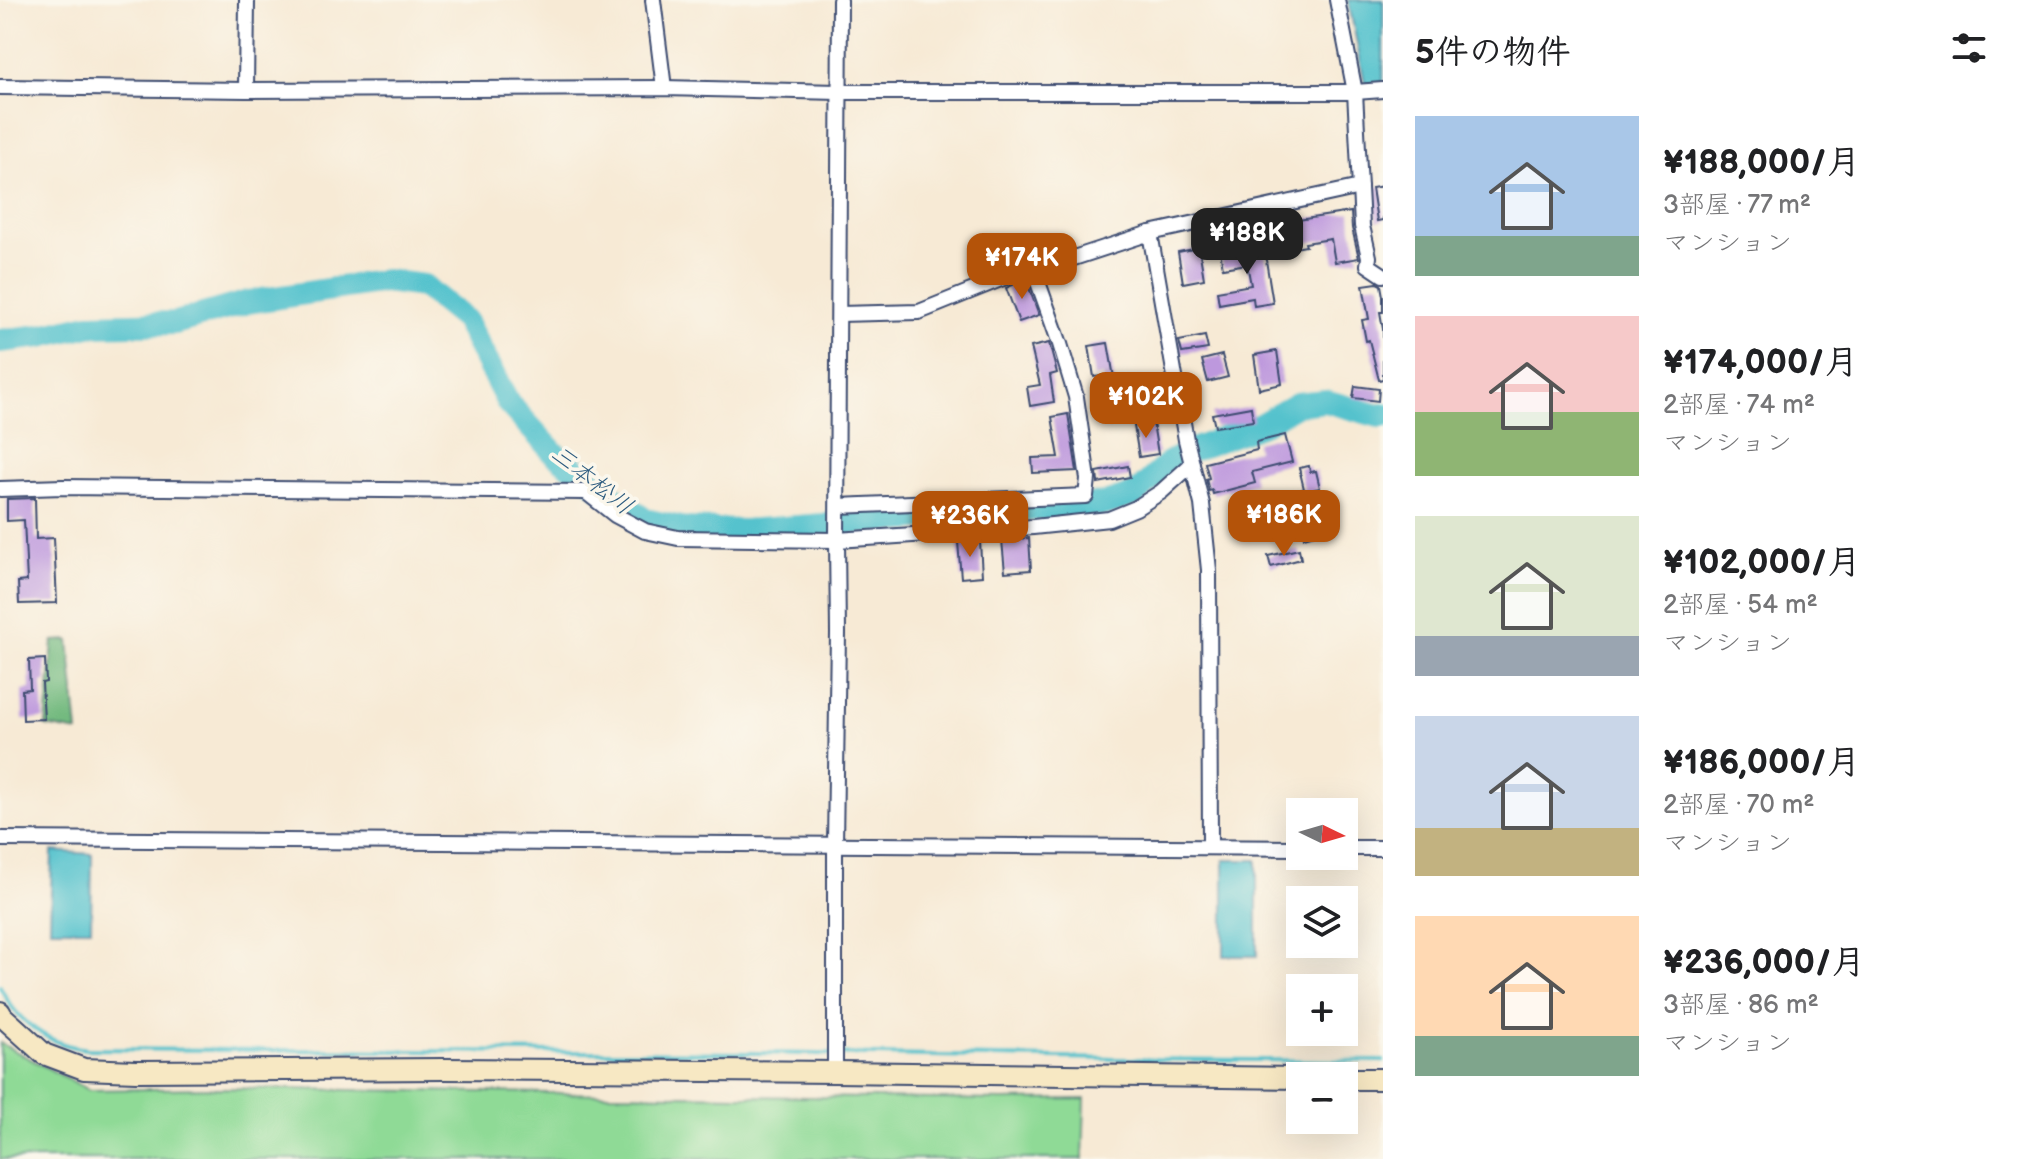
<!DOCTYPE html>
<html lang="ja">
<head>
<meta charset="utf-8">
<style>
	:root { --surface:#fff; --page:#f6f6f6; --text:#202124; --muted:#757577; --accent:#b45309 }
	body { margin:0; font-family:"Balsamiq Sans","Klee One",sans-serif; background:var(--page); color:var(--text); height:100vh; display:flex; flex-direction:column; font-size:30px; white-space:nowrap }
	* { box-sizing:border-box; margin:0 }
	p { font-size:26px; color:var(--muted) }
	.icon { flex:none; width:44px; height:44px; fill:none; stroke:currentColor; stroke-width:2; stroke-linecap:round; stroke-linejoin:round }
	.map { position:relative; flex:1; overflow:hidden }
	.side { display:flex; flex-direction:column; background:var(--surface); width:640px }
	.side>* { flex:none }
	.needle { width:52px; rotate:95deg }
	.tools { position:absolute; left:1286px; top:798px; display:grid; gap:16px }
	.tools a { display:grid; place-items:center; width:72px; height:72px; border-radius:0px; background:var(--surface); box-shadow:0 8px 32px #0002; font-size:40px }
	.price { position:absolute; translate:-50% -68px; padding:0 18px; border-radius:16px; background:var(--accent); color:#fff; font-size:26px; line-height:52px; filter:drop-shadow(0 2px 4px #0008) }
	.price::after { content:''; position:absolute; left:50%; top:48px; width:24px; height:18px; margin-left:-12px; background:inherit; clip-path:polygon(0 0,100% 0,50% 100%) }
	.price.on { background:#222; color:#fff }
	ul { padding:0; list-style:none }
	li { display:flex; align-items:center; gap:24px; height:200px; padding:0 32px }
	li span { display:grid; place-items:center; flex:none; width:224px; height:160px; border-radius:0px; color:#555 }
	li>.icon { margin-inline-start:auto }
	span .icon { width:96px; height:96px; fill:#fffc; stroke-width:1 }
	li b { font-size:34px }
	h2 { display:flex; justify-content:space-between; align-items:center; height:96px; padding:0 32px; font-size:34px }
	main { display:flex; flex:1; min-height:0 }
	.map>svg:first-child { display:block }
	.green { fill:#8fda96; stroke:#55847a; stroke-width:2 }
	.forest { fill:#73ba7f; stroke:#47746e; stroke-width:2 }
	.water { fill:#55c2cd; stroke:#387896; stroke-width:2 }
	.lines { fill:none; stroke-linecap:round; stroke-linejoin:round }
	.stream { stroke:#55c2cd; stroke-width:4 }
	.river { stroke:#55c2cd; stroke-width:24 }
	.building { fill:#bd98dd }
	.street-casing { stroke:#3c4b70; stroke-width:18 }
	.secondary-casing { stroke:#3c4b70; stroke-width:24 }
	.street { stroke:#fff; stroke-width:14 }
	.secondary { stroke:#f7e8c3; stroke-width:20 }
	.labels { text-anchor:middle; dominant-baseline:central; stroke-width:7; stroke-linejoin:round; paint-order:stroke }
	.water-label { font-size:24px; font-style:italic; fill:#2c5b7f; stroke:#fbf7ec }
</style>
</head>
<body>
<main>
<div class="map">
<svg width="1383" height="1159" viewBox="0 0 1383 1159">
	<rect width="100%" height="100%" fill="#fbf7ec"/>
	<filter id="ink" filterUnits="userSpaceOnUse"><feTurbulence type="fractalNoise" baseFrequency=".0125" numOctaves="2"/><feDisplacementMap in="SourceGraphic" scale="16" xChannelSelector="R" yChannelSelector="G"/><feConvolveMatrix kernelMatrix="1 2 1 2 8 2 1 2 1" color-interpolation-filters="sRGB"/></filter>
	<filter id="wash" filterUnits="userSpaceOnUse"><feTurbulence type="fractalNoise" baseFrequency=".006" numOctaves="4" result="noise"/><feDisplacementMap in="SourceGraphic" scale="32" xChannelSelector="R" yChannelSelector="G"/><feGaussianBlur stdDeviation="1.8" result="paint"/><feColorMatrix in="noise" values="0 0 0 0 0 0 0 0 0 0 0 0 0 0 0 0 0 1.4 0 .05"/><feComposite in="paint" operator="in"/></filter>
	<g filter="url(#wash)">
		<rect width="100%" height="100%" fill="#f7ead5"/>
		<path class="green" d="M0 1043 89 1090 216 1088 1003 1100 1085 1099 1083 1159H0Z"/>
		<path class="forest" d="M69 640 78 732 46 726 53 641Z"/>
		<g class="water">
			<path d="M1348 0H1383V82L1365 84Z"/>
			<path d="M52 851 92 854 91 929H50Z"/>
			<rect x="1224" y="860" width="33" height="96"/>
		</g>
		<g class="lines">
			<path class="stream" d="M0 986C15 1021 50 1046 88 1049L757 1053 1120 1059 1383 1061"/>
			<path class="river" d="M0 341 41 336 89 325 175 323 248 302 385 281 423 286 465 320 508 403 555 454 645 520 685 529 744 531 1105 504 1136 494 1169 463 1192 450 1260 425 1297 404 1325 401 1379 416 1383 415"/>
		</g>
		<g id="blocks">
			<g class="building">
				<path d="M1383 186V220L1377 221 1372 188Z"/>
				<path d="M1351 212 1352 228 1359 258 1335 262 1331 239 1305 243 1306 246 1283 250 1278 223Z"/>
				<path d="M1236 242 1237 253 1264 248 1273 303 1254 306 1253 298 1219 304 1217 291 1251 285 1247 264 1223 268 1219 245Z"/>
				<path d="M1199 248 1204 279 1183 283 1178 252Z"/>
				<path d="M1024 280H1026L1039 315 1019 322 1006 288Z"/>
				<path d="M1377 283 1381 285 1383 296V312H1380L1383 329V379L1379 380 1369 340 1366 341 1362 320 1369 319 1363 285Z"/>
				<path d="M1205 336 1208 349 1182 353 1179 341Z"/>
				<path d="M1049 343 1057 373 1050 375 1054 402 1030 406 1027 387 1040 385 1031 347Z"/>
				<path d="M1108 343 1116 389 1124 387 1130 419 1110 423 1102 376 1094 377 1089 346Z"/>
				<path d="M1277 351 1282 384 1259 389 1254 355Z"/>
				<path d="M1222 355 1228 377 1208 382 1202 360Z"/>
				<path d="M1166 382 1171 414 1156 418 1148 386Z"/>
				<path d="M1355 386 1379 389 1378 401 1353 398Z"/>
				<path d="M1251 407 1253 421 1215 427 1212 414Z"/>
				<path d="M1068 414 1077 471 1033 473 1032 458 1059 457 1052 417Z"/>
				<path d="M1153 423 1158 454 1139 457 1134 426Z"/>
				<path d="M1285 435 1292 462 1252 472 1255 483 1213 494 1212 490 1209 491 1206 479 1209 478 1205 463 1257 450 1256 442Z"/>
				<path d="M1128 466 1130 477 1098 483 1097 472Z"/>
				<path d="M1309 466 1310 472 1316 471 1320 488 1315 489 1325 531 1304 537 1295 506 1268 513 1264 499 1304 489 1299 468Z"/>
				<path d="M35 498 36 539 54 538 57 603 19 604 18 582 27 581 24 520 7 521V499Z"/>
				<path d="M1029 538 1031 570 1005 572 1002 540Z"/>
				<path d="M980 541 982 576 961 578 958 542Z"/>
				<path d="M1299 549 1301 559 1271 567 1268 556Z"/>
				<path d="M45 659 46 682 42 683 44 719 23 720 22 690 30 689 29 660Z"/>
			</g>
		</g>
	</g>
	<g filter="url(#ink)">
		<use href="#blocks" fill-opacity="0" stroke="#3c4b70" stroke-width="2"/>
		<g class="lines">
			<defs>
				<g id="street">
					<path d="M653 0 664 88"/>
					<path d="M1337 0 1355 92 1362 226 1369 257 1368 265 1383 275"/>
					<path d="M0 87 246 90 664 88 839 92H1355L1383 90"/>
					<path d="M246 90 247 0"/>
					<path d="M1150 233 1186 440 1202 504 1209 570 1210 847"/>
					<path d="M839 314 919 312 1023 270 1034 271 1150 233 1360 187"/>
					<path d="M0 489 63 487 586 492 615 515 645 531 678 538 837 540 1033 527 1109 519 1136 508 1161 492 1192 464"/>
					<path d="M838 506 1086 496 1088 479 1076 397 1060 344 1034 271"/>
					<path d="M0 839 1300 848"/>
					<path d="M1344 848H1383"/>
					<path d="M835 1072V844L838 633 837 540 840 0"/>
				</g>
				<g id="secondary">
					<path d="M0 1012 2 1016 44 1054 84 1069 136 1071 444 1069 835 1072 1300 1078"/>
					<path d="M1344 1079H1383"/>
				</g>
			</defs>
			<use href="#street" class="street-casing"/>
			<use href="#secondary" class="secondary-casing"/>
			<use href="#street" class="street"/>
			<use href="#secondary" class="secondary"/>
		</g>
	</g>
	<g class="labels">
		<g class="water-label">
			<text transform="translate(592 480) rotate(38)">三本松川</text>
		</g>
	</g>
</svg>
<div class="tools">
<a><svg class="needle" viewBox="-14 -14 28 28"><path d="M0-13l5 13h-10z" fill="#e53935"/><path d="M0 13l5-13h-10z" fill="#757577"/></svg></a>
<a><svg class="icon" aria-label="layers" viewBox="0 0 24 24"><path d="M12 4l9 5-9 5-9-5zM3 14l9 5 9-5"/></svg></a>
<a>+</a>
<a>−</a>
</div>
<b class="price on" style="left:1247px;top:276px">¥188K</b>
<b class="price" style="left:1022px;top:301px">¥174K</b>
<b class="price" style="left:1146px;top:440px">¥102K</b>
<b class="price" style="left:1284px;top:558px">¥186K</b>
<b class="price" style="left:970px;top:559px">¥236K</b>
</div>
<section class="side">
<h2>5件の物件<svg class="icon" aria-label="filters" viewBox="0 0 24 24"><path d="M4 7h16M4 17h16"/><circle cx="9" cy="7" r="2"/><circle cx="15" cy="17" r="2"/></svg></h2>
<ul>
<li><span style="background:linear-gradient(#a9c7e8 75%,#7fa58c 0)"><svg class="icon" aria-label="home" viewBox="0 0 24 24"><path d="M3 11l9-7 9 7M6 9v11h12V9"/></svg></span><div><b>¥188,000/月</b><p>3部屋 · 77 m²</p><p>マンション</p></div></li>
<li><span style="background:linear-gradient(#f6c9c9 60%,#8fb573 0)"><svg class="icon" aria-label="home" viewBox="0 0 24 24"><path d="M3 11l9-7 9 7M6 9v11h12V9"/></svg></span><div><b>¥174,000/月</b><p>2部屋 · 74 m²</p><p>マンション</p></div></li>
<li><span style="background:linear-gradient(#dfe7d0 75%,#9aa5b1 0)"><svg class="icon" aria-label="home" viewBox="0 0 24 24"><path d="M3 11l9-7 9 7M6 9v11h12V9"/></svg></span><div><b>¥102,000/月</b><p>2部屋 · 54 m²</p><p>マンション</p></div></li>
<li><span style="background:linear-gradient(#c9d6e8 70%,#c2b280 0)"><svg class="icon" aria-label="home" viewBox="0 0 24 24"><path d="M3 11l9-7 9 7M6 9v11h12V9"/></svg></span><div><b>¥186,000/月</b><p>2部屋 · 70 m²</p><p>マンション</p></div></li>
<li><span style="background:linear-gradient(#ffd9b3 75%,#7fa58c 0)"><svg class="icon" aria-label="home" viewBox="0 0 24 24"><path d="M3 11l9-7 9 7M6 9v11h12V9"/></svg></span><div><b>¥236,000/月</b><p>3部屋 · 86 m²</p><p>マンション</p></div></li>
</ul>
</section>
</main>
</body>
</html>
